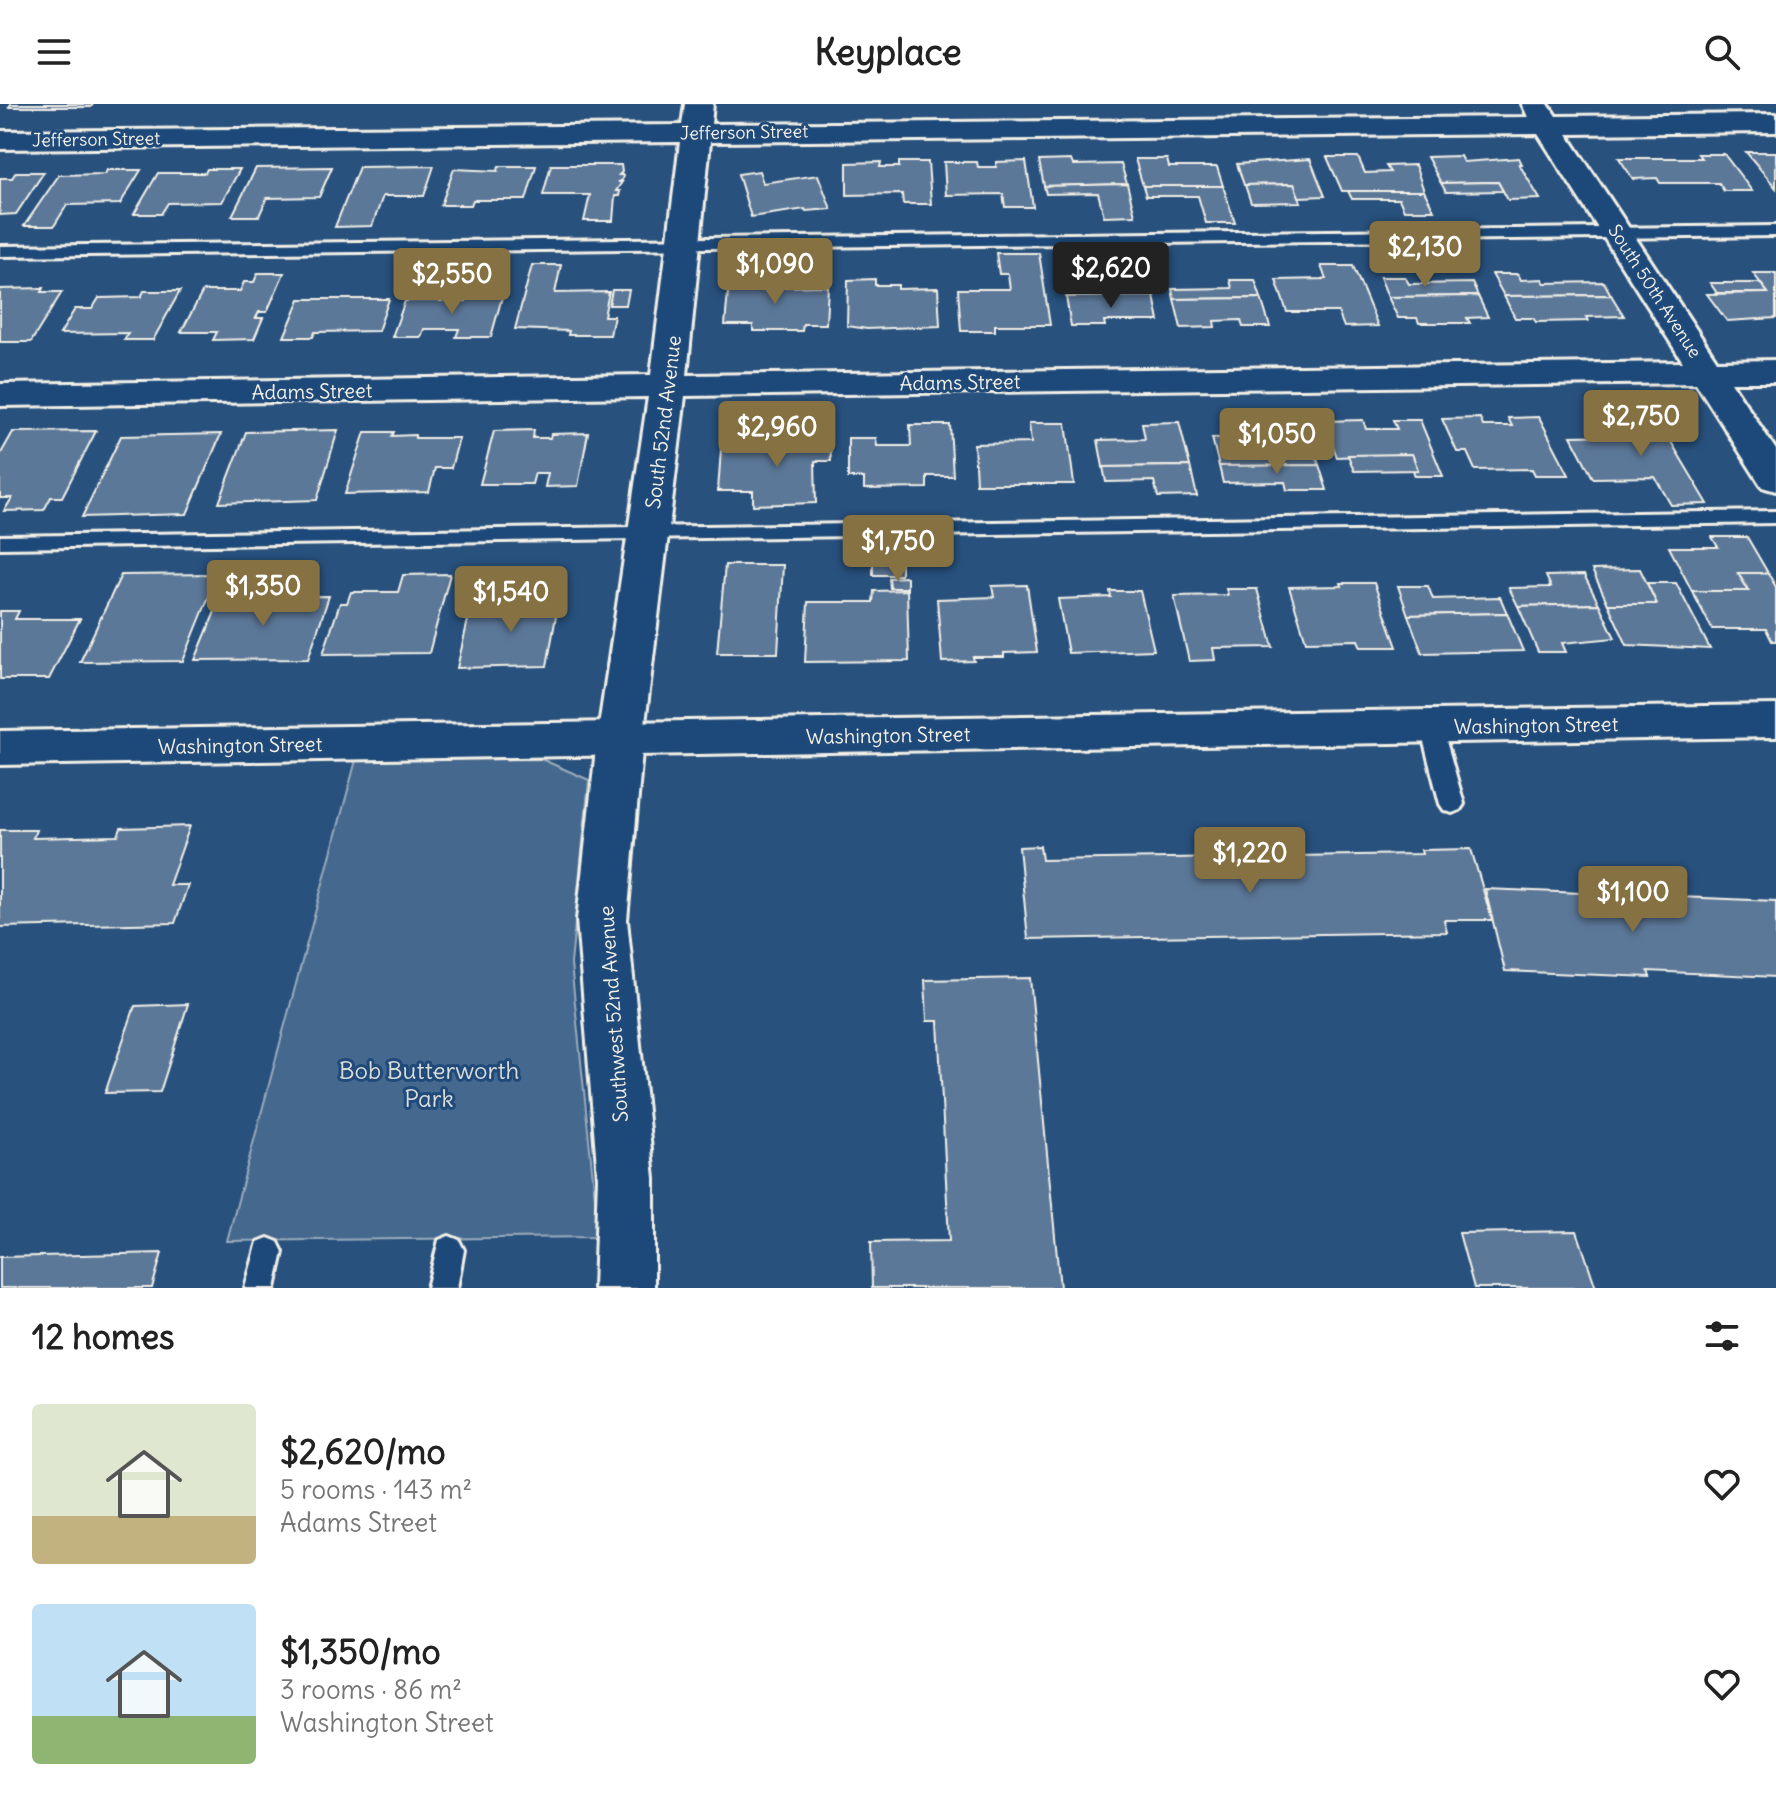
<!DOCTYPE html>
<html lang="en">
<head>
<meta charset="utf-8">
<style>
	:root { --surface:#fff; --page:#f2f2f2; --text:#222; --muted:#767676; --accent:#857141 }
	body { margin:0; font-family:Delius,sans-serif; background:var(--page); color:var(--text); height:100vh; display:flex; flex-direction:column; font-size:30px; white-space:nowrap }
	* { box-sizing:border-box; margin:0 }
	p { font-size:26px; color:var(--muted) }
	.icon { flex:none; width:44px; height:44px; fill:none; stroke:currentColor; stroke-width:2; stroke-linecap:round; stroke-linejoin:round }
	.map { position:relative; height:1184px; overflow:hidden }
	.side { display:flex; flex-direction:column; background:var(--surface); flex:1 }
	.side>* { flex:none }
	.price { position:absolute; translate:-50% -68px; padding:0 18px; border-radius:8px; background:var(--accent); color:#fff; font-size:26px; line-height:52px; filter:drop-shadow(0 2px 4px #0008) }
	.price::after { content:''; position:absolute; left:50%; top:48px; width:24px; height:18px; margin-left:-12px; background:inherit; clip-path:polygon(0 0,100% 0,50% 100%) }
	.price.active { background:#222; color:#fff }
	ul { padding:0; list-style:none }
	li { display:flex; align-items:center; gap:24px; height:200px; padding:0 32px }
	li span { display:grid; place-items:center; flex:none; width:224px; height:160px; border-radius:8px; color:#555 }
	li>.icon { margin-inline-start:auto }
	span .icon { width:96px; height:96px; fill:#fffc; stroke-width:1 }
	li b { font-size:34px }
	h2 { display:flex; justify-content:space-between; align-items:center; height:96px; padding:0 32px; font-size:34px }
	header { display:flex; justify-content:space-between; align-items:center; height:104px; padding:0 32px; background:var(--surface); font-size:36px; font-weight:700 }
	.map>svg:first-child { display:block }
	.green { fill:#45688e; stroke:#9cacbb; stroke-width:2 }
	.building { fill:#5b7899; stroke:#f4f1e8; stroke-width:2 }
	.lines { fill:none; stroke-linecap:round; stroke-linejoin:round }
	.service-casing { stroke:#f4f1e8; stroke-width:6 }
	.minor-casing { stroke:#f4f1e8; stroke-width:6 }
	.tertiary-casing { stroke:#f4f1e8; stroke-width:6 }
	.service { fill:#1f4a7a; fill-rule:evenodd }
	.minor { fill:#1f4a7a; fill-rule:evenodd }
	.tertiary { fill:#1f4a7a; fill-rule:evenodd }
	.labels { text-anchor:middle; dominant-baseline:central; stroke-width:6; stroke-linejoin:round; paint-order:stroke }
	.far-street-label { font-size:18px; fill:#f4f1e8; stroke:#1f4a7a }
	.street-label { font-size:20px; fill:#f4f1e8; stroke:#1f4a7a }
	.near-park-label { font-size:24px; fill:#dadcda; stroke:#1f4a7a }
</style>
</head>
<body>
<header><svg class="icon" aria-label="menu" viewBox="0 0 24 24"><path d="M4 6h16M4 12h16M4 18h16"/></svg>Keyplace<svg class="icon" aria-label="search" viewBox="0 0 24 24"><circle cx="10" cy="10" r="6"/><path d="M15 15l6 6"/></svg></header>
<div class="map">
<svg width="1776" height="1184" viewBox="0 0 1776 1184">
	<rect width="100%" height="100%" fill="#28517e"/>
	<filter id="ink" filterUnits="userSpaceOnUse"><feTurbulence type="fractalNoise" baseFrequency=".0125" numOctaves="2"/><feDisplacementMap in="SourceGraphic" scale="16" xChannelSelector="R" yChannelSelector="G"/><feConvolveMatrix kernelMatrix="1 2 1 2 8 2 1 2 1" color-interpolation-filters="sRGB"/></filter>
	<g filter="url(#ink)">
		<path class="green" d="M541 655 589 676 571 860 599 1133 227 1137 356 656Z"/>
		<g class="building">
			<path d="M11 0H93L91 3H9Z"/>
			<path d="M1746 48H1776V84Z"/>
			<path d="M1698 50H1724L1752 87H1724L1719 79H1660L1657 74 1633 75 1619 54H1701Z"/>
			<path d="M1460 52 1463 58 1519 54 1522 60H1519L1540 95 1508 96 1498 78 1441 79 1427 53Z"/>
			<path d="M1327 53H1358L1365 69 1390 68 1386 62 1415 61 1424 87H1342Z"/>
			<path d="M1135 55H1167L1169 63H1217L1223 82H1143Z"/>
			<path d="M1310 55 1325 92 1299 93 1294 80 1244 81 1237 60Z"/>
			<path d="M1071 56 1073 61 1121 60 1127 80 1044 82 1039 57Z"/>
			<path d="M1026 57 1033 103H1005L1003 90 946 91 944 58H977L978 63H996V58Z"/>
			<path d="M881 58 880 63H899V58H928L931 100H903L902 90 847 91V59Z"/>
			<path d="M551 61H621L622 68 619 71H623L622 76 618 78H622L616 87H620L619 92H615L613 117H584L590 91H543Z"/>
			<path d="M434 62 424 92H383L372 122 335 123 359 63Z"/>
			<path d="M499 62H536L526 96H473L471 101H441L454 65 498 67Z"/>
			<path d="M332 63 319 93 267 94 259 112H232L256 64Z"/>
			<path d="M207 65H240L222 98 168 99 161 110H134L158 69H205Z"/>
			<path d="M107 66H141L120 100 67 101 54 122H24L59 71 105 70Z"/>
			<path d="M759 67 763 79 818 71 831 105 806 107 805 105 751 113 738 70Z"/>
			<path d="M16 68H44L16 110 0 111V74H12Z"/>
			<path d="M1498 78 1503 87 1446 88 1441 79Z"/>
			<path d="M1127 80 1135 111 1104 112 1098 89 1046 90 1044 82Z"/>
			<path d="M1294 80 1301 98 1251 99 1245 81Z"/>
			<path d="M1143 82H1223L1235 119H1206L1198 92H1146Z"/>
			<path d="M1348 87H1424L1434 106H1404L1399 95H1352Z"/>
			<path d="M996 149H1039L1050 221H995V227H961L958 185H1010L1008 170H999Z"/>
			<path d="M532 161H561L555 189 609 188 604 212H614L610 231H568L569 227 515 225Z"/>
			<path d="M1321 162H1353L1378 222 1344 223 1338 208H1287L1276 176 1326 175Z"/>
			<path d="M258 169H284L267 208H259L256 214H263L254 235 213 236 217 228H181L203 187H240L244 178H254Z"/>
			<path d="M1753 169H1776V214L1727 217 1707 190 1768 189Z"/>
			<path d="M1492 170H1518L1521 176 1543 175 1544 179 1604 178 1611 191 1504 192Z"/>
			<path d="M1149 172 1154 192 1066 193 1064 181 1124 180 1122 173Z"/>
			<path d="M1380 173H1405L1409 180 1472 179 1478 192 1388 193Z"/>
			<path d="M875 175V181H898V185L938 184 940 222 867 225 847 222 848 176Z"/>
			<path d="M729 176H766L765 180H783V183L828 182 826 220H803L802 227H753V221H725Z"/>
			<path d="M1230 176H1255L1261 194 1174 195 1172 185 1232 184Z"/>
			<path d="M1710 179H1760L1768 189H1717Z"/>
			<path d="M44 184 42 188H62L31 238H0V185Z"/>
			<path d="M476 186H504L491 233H456L459 225H424L421 233H392L405 197H466L467 192H474Z"/>
			<path d="M612 186H629L626 201H609Z"/>
			<path d="M144 187H180L153 236H124L128 229 60 230 75 205H92L99 194 141 193Z"/>
			<path d="M1611 191 1624 212 1586 213 1588 217 1536 218 1533 214H1515L1504 192Z"/>
			<path d="M1154 192 1159 217H1104L1105 222H1071L1066 193Z"/>
			<path d="M1478 192 1488 213 1467 214 1470 219H1419L1417 214H1398L1388 193Z"/>
			<path d="M1261 194 1270 223H1243L1241 216 1214 217 1215 223 1181 224 1174 195Z"/>
			<path d="M300 195H389L378 227 315 228 313 233H284Z"/>
			<path d="M1655 311 1708 400 1671 401 1655 373 1593 374 1571 332 1625 331 1614 312Z"/>
			<path d="M1539 313 1569 371H1535L1532 365 1475 366 1467 348H1457L1442 315 1480 314 1483 322H1512L1508 314Z"/>
			<path d="M1303 316 1319 361 1219 362 1212 334 1270 333 1265 317Z"/>
			<path d="M1363 316 1366 325H1397L1393 316H1420L1443 372H1415L1413 366H1418L1412 350 1337 353 1324 317Z"/>
			<path d="M1179 318 1190 362 1103 363 1098 336 1145 335 1142 319Z"/>
			<path d="M1029 319H1066L1074 380H976L974 340 1031 339Z"/>
			<path d="M910 321H950L953 372H927V384L864 385V374H848V334H876L877 342H911Z"/>
			<path d="M816 324V332H830L831 357H815L816 399 753 401V387H718L721 345 781 344V325Z"/>
			<path d="M338 326 317 396 219 399 246 328Z"/>
			<path d="M534 326 533 334H550L551 330 588 329 578 382 545 383 548 369H535L532 380H480L494 327Z"/>
			<path d="M96 327 62 393H51L44 406 4 407 12 394H0V351L13 328Z"/>
			<path d="M365 328H394L392 332 415 331V334H459L451 364H435L429 388 345 390Z"/>
			<path d="M221 330 187 410 82 413 121 332Z"/>
			<path d="M1412 350 1418 366 1354 367 1348 351Z"/>
			<path d="M1319 361 1327 386H1287L1285 378 1223 379 1219 362Z"/>
			<path d="M1190 362 1197 392 1158 393 1154 377 1106 378 1103 363Z"/>
			<path d="M1712 433H1747L1768 469H1738L1749 487H1692L1669 443H1718Z"/>
			<rect x="873" y="449" width="28" height="22"/>
			<path d="M725 461H783L778 549H717Z"/>
			<path d="M1640 465 1657 500H1608L1592 466Z"/>
			<path d="M1738 469H1768L1776 483V537H1772L1766 525H1712L1692 487H1749Z"/>
			<path d="M218 470 183 557 80 558 121 471Z"/>
			<path d="M450 470 429 549 323 550 340 499H347L351 488H398L403 471Z"/>
			<path d="M1584 471 1599 500 1518 502 1509 484 1551 483 1546 472Z"/>
			<path d="M907 473V484H890L889 474Z"/>
			<path d="M1341 479H1374L1397 543H1361L1358 536 1306 537 1289 483 1342 482Z"/>
			<path d="M1647 479H1676L1710 545 1627 541 1608 500H1657Z"/>
			<path d="M1027 481 1037 548 1004 549V553H973L974 557 942 558 937 495 994 493 992 482Z"/>
			<path d="M1398 482H1428L1433 495 1500 493 1507 509 1408 511Z"/>
			<path d="M1226 485H1257L1273 543 1213 544 1215 556 1189 557 1174 492 1228 491Z"/>
			<path d="M907 486 909 557 805 558 808 498H873L874 487Z"/>
			<path d="M1110 487H1140L1154 546 1068 549 1058 495 1111 493Z"/>
			<path d="M560 490 547 562 457 564 471 503H521L523 491Z"/>
			<path d="M329 492 308 555 195 556 221 493Z"/>
			<path d="M1599 500 1615 534 1562 539 1566 548H1538L1518 502Z"/>
			<path d="M0 507H19L15 515H80L49 575H0Z"/>
			<path d="M1507 509 1523 547 1422 549 1408 511Z"/>
			<path d="M190 722 169 781H188L175 819 0 823V726H36L33 734 118 732 121 724Z"/>
			<path d="M1040 742 1042 756 1422 750 1421 746 1471 745 1492 816H1444L1447 828 1028 835 1019 743Z"/>
			<path d="M1485 785 1776 797V873L1648 867 1650 873 1505 867Z"/>
			<path d="M1030 874 1060 1184H872L871 1138 949 1137 938 917H927L925 876Z"/>
			<path d="M188 900 160 988 105 989 135 902Z"/>
			<path d="M1577 1127 1596 1184H1474L1459 1129Z"/>
			<path d="M162 1149 152 1184H0V1153Z"/>
		</g>
		<g class="lines">
			<defs>
				<g id="service">
					<path d="M1776 122V132L0 152V142Z"/>
					<path d="M1776 407V419L0 444V432Z"/>
					<path d="M1431 615 1439 617 1442 623 1464 700 1460 706 1452 709 1444 706 1440 700 1420 623 1423 617Z"/>
					<path d="M449 1132 459 1136 464 1146 457 1184H427L439 1136Z"/>
					<path d="M268 1134 278 1138 283 1148 275 1184H245L258 1138Z"/>
				</g>
				<path id="minor" d="M685 0H713L711 20 1528 13 1522 0H1548L1556 12 1776 10V28L1567 30 1717 257 1776 256V278H1731L1776 346V387L1762 383 1696 279 685 292 643 636 627 816 654 1074V1184H594L598 1074 577 816 597 636 648 293 0 302V280L651 271 680 38 0 45V27L682 21ZM1538 30 1683 258 687 271 710 38Z"/>
				<path id="tertiary" d="M1776 601V633L0 661V627Z"/>
			</defs>
			<use href="#service" class="service-casing"/>
			<use href="#minor" class="minor-casing"/>
			<use href="#tertiary" class="tertiary-casing"/>
			<use href="#service" class="service"/>
			<use href="#minor" class="minor"/>
			<use href="#tertiary" class="tertiary"/>
		</g>
	</g>
	<g class="labels">
		<g class="far-street-label">
			<text transform="translate(744 28) rotate(-1)">Jefferson Street</text>
			<text transform="translate(96 35) rotate(-1)">Jefferson Street</text>
			<text transform="translate(1655 187) rotate(57)">South 50th Avenue</text>
		</g>
		<g class="street-label">
			<text transform="translate(960 278) rotate(-1)">Adams Street</text>
			<text transform="translate(312 287) rotate(-1)">Adams Street</text>
			<text transform="translate(663 318) rotate(-83)">South 52nd Avenue</text>
			<text transform="translate(1536 621) rotate(-1)">Washington Street</text>
			<text transform="translate(888 631) rotate(-1)">Washington Street</text>
			<text transform="translate(240 641) rotate(-1)">Washington Street</text>
			<text transform="translate(613 910) rotate(-94)">Southwest 52nd Avenue</text>
		</g>
		<g class="near-park-label">
			<text x="429" y="966">Bob Butterworth<tspan x="429" dy="28">Park</tspan></text>
		</g>
	</g>
</svg>
<b class="price" style="left:1425px;top:185px">$2,130</b>
<b class="price" style="left:775px;top:202px">$1,090</b>
<b class="price active" style="left:1111px;top:206px">$2,620</b>
<b class="price" style="left:452px;top:212px">$2,550</b>
<b class="price" style="left:1641px;top:354px">$2,750</b>
<b class="price" style="left:777px;top:365px">$2,960</b>
<b class="price" style="left:1277px;top:372px">$1,050</b>
<b class="price" style="left:898px;top:479px">$1,750</b>
<b class="price" style="left:263px;top:524px">$1,350</b>
<b class="price" style="left:511px;top:530px">$1,540</b>
<b class="price" style="left:1250px;top:791px">$1,220</b>
<b class="price" style="left:1633px;top:830px">$1,100</b>
</div>
<section class="side">
<h2>12 homes<svg class="icon" aria-label="filters" viewBox="0 0 24 24"><path d="M4 7h16M4 17h16"/><circle cx="9" cy="7" r="2"/><circle cx="15" cy="17" r="2"/></svg></h2>
<ul>
<li><span style="background:linear-gradient(#dfe7d0 70%,#c2b280 0)"><svg class="icon" aria-label="home" viewBox="0 0 24 24"><path d="M3 11l9-7 9 7M6 9v11h12V9"/></svg></span><div><b>$2,620/mo</b><p>5 rooms · 143 m²</p><p>Adams Street</p></div><svg class="icon" aria-label="heart" viewBox="0 0 24 24"><path d="M12 20l-8-8c-3-5 5-10 8-4 3-6 11-1 8 4z"/></svg></li>
<li><span style="background:linear-gradient(#bfe0f5 70%,#8fb573 0)"><svg class="icon" aria-label="home" viewBox="0 0 24 24"><path d="M3 11l9-7 9 7M6 9v11h12V9"/></svg></span><div><b>$1,350/mo</b><p>3 rooms · 86 m²</p><p>Washington Street</p></div><svg class="icon" aria-label="heart" viewBox="0 0 24 24"><path d="M12 20l-8-8c-3-5 5-10 8-4 3-6 11-1 8 4z"/></svg></li>
</ul>
</section>
</body>
</html>
